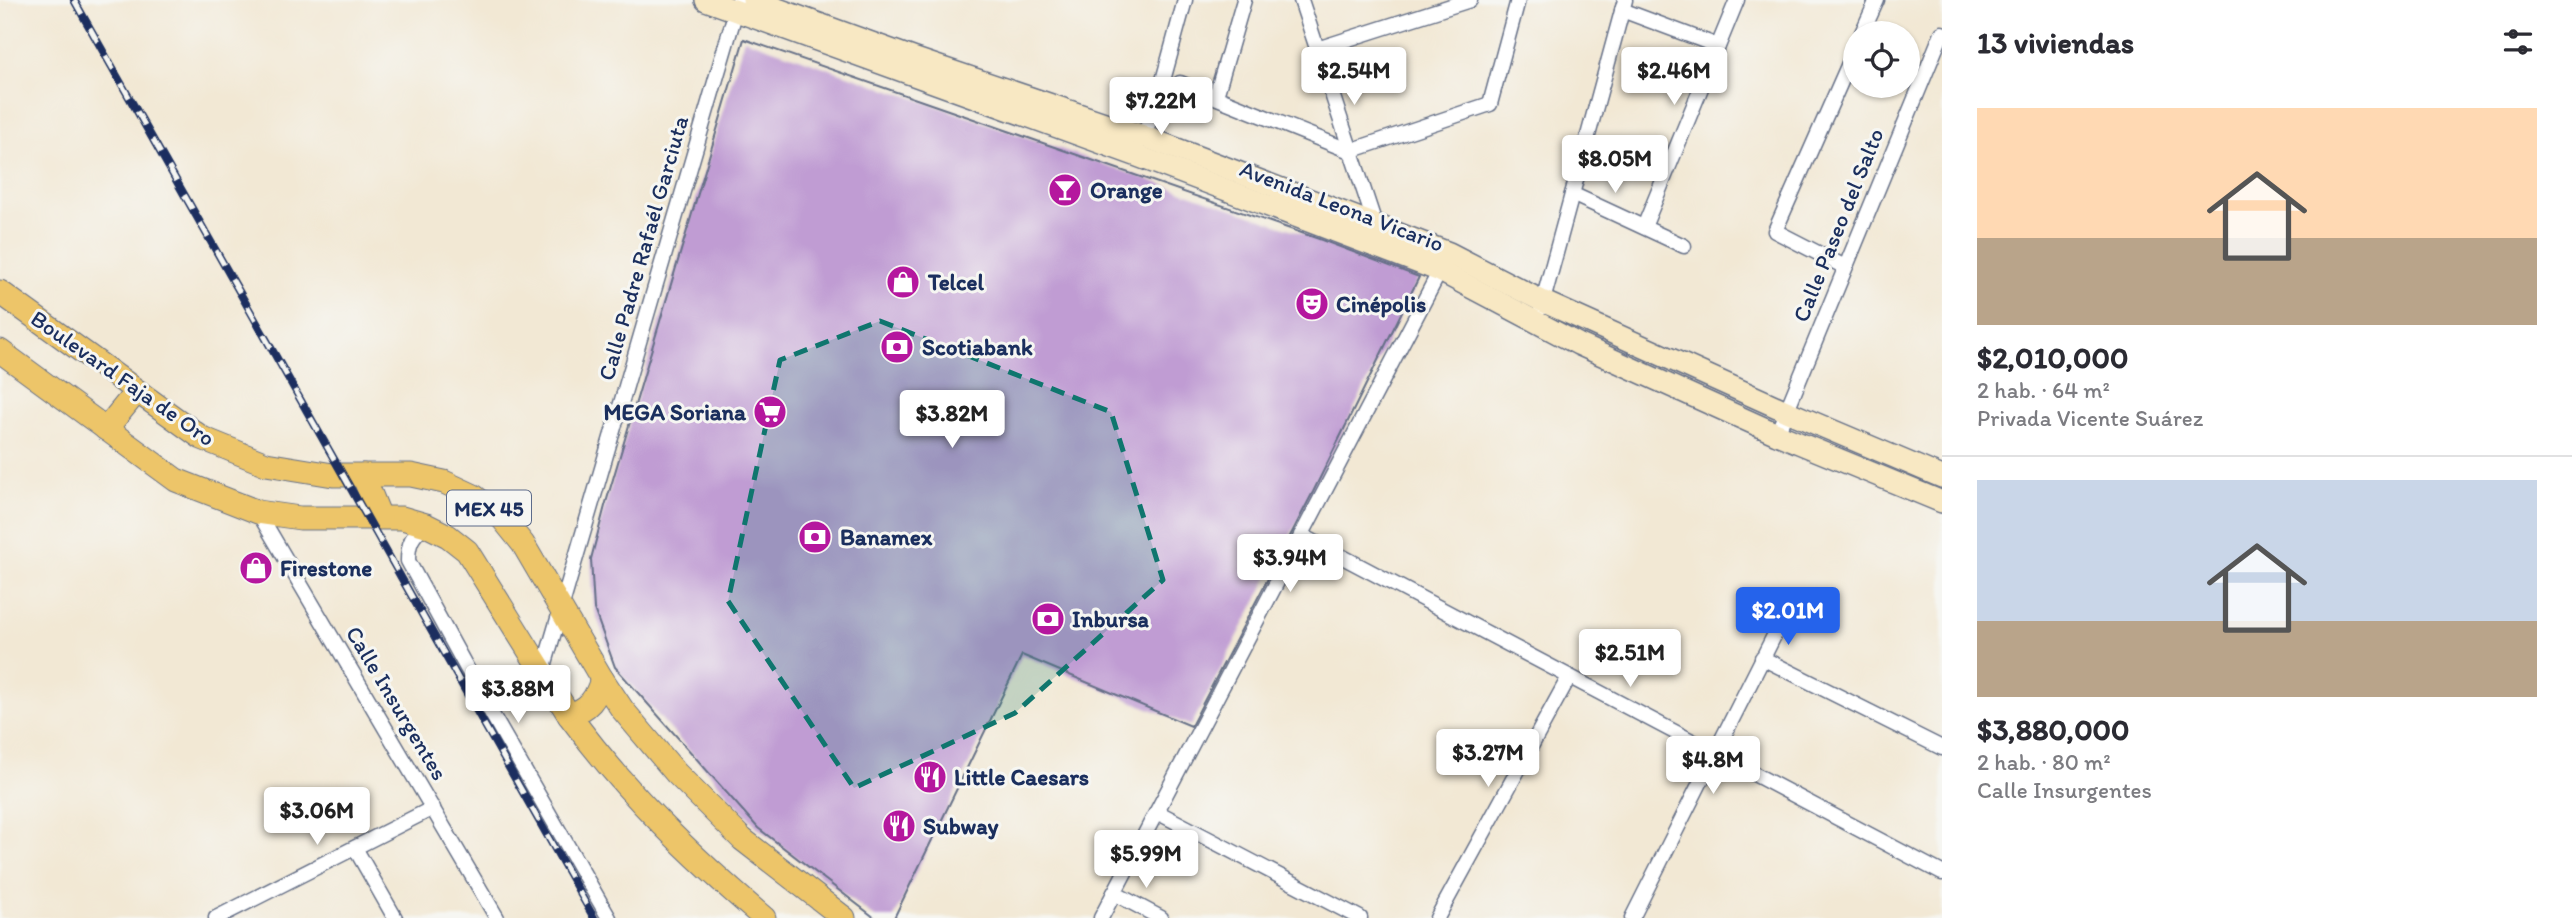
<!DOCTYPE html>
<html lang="es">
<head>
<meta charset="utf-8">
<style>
	:root { --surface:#fff; --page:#f2f2f3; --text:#2b2b33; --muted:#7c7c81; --line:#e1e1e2; --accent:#2563eb }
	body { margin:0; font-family:Itim,sans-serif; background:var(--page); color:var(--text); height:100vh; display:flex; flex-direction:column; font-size:26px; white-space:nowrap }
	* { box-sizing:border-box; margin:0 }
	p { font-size:23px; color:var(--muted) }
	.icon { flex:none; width:38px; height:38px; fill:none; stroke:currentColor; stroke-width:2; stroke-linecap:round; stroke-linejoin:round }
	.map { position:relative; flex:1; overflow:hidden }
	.sheet { display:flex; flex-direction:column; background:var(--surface); width:630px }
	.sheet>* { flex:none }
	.controls { position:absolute; left:1843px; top:21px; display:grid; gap:14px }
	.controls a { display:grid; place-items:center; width:77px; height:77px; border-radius:50%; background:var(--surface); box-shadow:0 2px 5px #0004; font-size:35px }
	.price { position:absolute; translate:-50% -60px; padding:0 16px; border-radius:7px; background:#fff; color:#222; font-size:23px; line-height:46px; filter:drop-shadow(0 2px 4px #0008) }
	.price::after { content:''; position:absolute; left:50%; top:42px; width:21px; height:16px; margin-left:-10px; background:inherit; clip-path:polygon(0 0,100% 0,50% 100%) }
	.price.selected { background:var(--accent); color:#fff }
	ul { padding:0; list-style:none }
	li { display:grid; align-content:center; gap:14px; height:371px; padding:0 35px }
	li+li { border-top:2px solid var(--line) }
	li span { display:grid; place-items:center; height:217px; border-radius:0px; color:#555 }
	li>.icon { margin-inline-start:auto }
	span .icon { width:126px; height:126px; fill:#fffc; stroke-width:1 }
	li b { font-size:30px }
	h2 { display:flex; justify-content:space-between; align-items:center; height:84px; padding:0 35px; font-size:30px }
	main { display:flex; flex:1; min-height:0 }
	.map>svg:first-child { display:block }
	.building { fill:#c09cd3 }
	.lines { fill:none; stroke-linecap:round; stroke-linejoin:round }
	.street-casing { stroke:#667087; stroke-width:17 }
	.secondary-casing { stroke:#667087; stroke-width:24 }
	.primary-casing { stroke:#667087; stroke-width:25 }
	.street { stroke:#fff; stroke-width:14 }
	.secondary { stroke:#f8e8c3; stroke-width:21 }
	.primary { stroke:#edc569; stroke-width:23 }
	.rail-casing { stroke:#1b2f5e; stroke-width:8 }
	.rail { stroke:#f6f6f2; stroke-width:5; stroke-dasharray:16; stroke-linecap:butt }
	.marked { fill:#0f766e; fill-opacity:0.2; stroke:#0f766e; stroke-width:5; stroke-dasharray:14 9; stroke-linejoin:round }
	.labels { text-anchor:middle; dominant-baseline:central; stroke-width:6; stroke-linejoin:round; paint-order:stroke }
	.shield { fill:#f6f6f2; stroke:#5d6b8a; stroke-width:2 }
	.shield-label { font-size:21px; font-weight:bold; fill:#1b2f5e }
	.poi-label { font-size:23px; font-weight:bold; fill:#1b2f5e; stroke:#f6f6f2; text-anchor:start }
	.street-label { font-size:23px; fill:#1b2f5e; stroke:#f6f6f2 }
</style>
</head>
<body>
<main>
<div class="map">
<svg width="1942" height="918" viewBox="0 0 1942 918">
	<rect width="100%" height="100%" fill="#f6f6f2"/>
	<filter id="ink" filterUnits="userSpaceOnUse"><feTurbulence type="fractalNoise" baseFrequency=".0143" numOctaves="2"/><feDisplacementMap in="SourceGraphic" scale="14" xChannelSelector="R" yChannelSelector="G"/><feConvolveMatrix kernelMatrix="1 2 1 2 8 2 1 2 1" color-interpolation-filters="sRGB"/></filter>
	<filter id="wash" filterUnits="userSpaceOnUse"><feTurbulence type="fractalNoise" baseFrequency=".00686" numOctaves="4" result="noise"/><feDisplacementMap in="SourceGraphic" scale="28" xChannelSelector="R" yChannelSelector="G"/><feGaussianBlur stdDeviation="1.57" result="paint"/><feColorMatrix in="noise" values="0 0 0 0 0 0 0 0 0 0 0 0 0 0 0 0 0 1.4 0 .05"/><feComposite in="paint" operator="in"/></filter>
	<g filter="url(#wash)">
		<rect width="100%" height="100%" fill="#f2e8d4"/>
		<g id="blocks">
			<path class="building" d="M744 39 1319 239 1419 277 1313 492 1191 726 1022 655 894 918H875L758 828 615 667 594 609 591 559 605 506Z"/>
		</g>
	</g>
	<g filter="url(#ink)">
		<use href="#blocks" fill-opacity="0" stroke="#667087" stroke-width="2"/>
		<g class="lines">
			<defs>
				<g id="street">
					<path d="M1301 0 1375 224"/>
					<path d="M1622 10 1718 46"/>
					<path d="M1862 33 1877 0"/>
					<path d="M1317 49 1470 0"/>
					<path d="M1180 83 1350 151 1490 104 1518 0"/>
					<path d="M1216 96 1244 0"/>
					<path d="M1141 141 1156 106 1185 0"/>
					<path d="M1572 194 1684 246"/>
					<path d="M1644 227 1737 0"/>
					<path d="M1845 267 1775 231 1855 50"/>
					<path d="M1541 308 1625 0"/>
					<path d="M1777 434 1942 33"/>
					<path d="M258 512 497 918"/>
					<path d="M426 525C412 535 408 543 408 561L493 716 609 918"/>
					<path d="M1301 535 1942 873"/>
					<path d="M1762 658 1942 748"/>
					<path d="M543 670 739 0"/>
					<path d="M1157 812 1360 918"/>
					<path d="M355 848 395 918"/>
					<path d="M1114 893 1161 918"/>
					<path d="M216 918 433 808"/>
					<path d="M1101 918 1443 265"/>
					<path d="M1437 918 1569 677"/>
					<path d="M1632 918 1782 620"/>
				</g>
				<g id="secondary">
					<path d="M706 0 1135 155 1440 271 1578 344 1777 434 1942 502"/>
					<path d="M753 0 913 58 1143 136 1449 253 1542 301 1786 411 1942 477"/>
				</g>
				<g id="primary">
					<path d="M0 292 202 438 266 464 333 475H411L444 482 474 496 502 518 523 544 602 679 622 709 676 773 742 839 844 918"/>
					<path d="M0 351 176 480 258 512 300 518H402L426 525 448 536 467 551 569 715C626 793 691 856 764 918"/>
					<path d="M106 429 137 391"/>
					<path d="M363 475 380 517"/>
					<path d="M569 715C589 709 596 699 602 679"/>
				</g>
			</defs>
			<use href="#street" class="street-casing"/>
			<use href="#secondary" class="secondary-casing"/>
			<use href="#primary" class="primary-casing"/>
			<use href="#street" class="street"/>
			<use href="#secondary" class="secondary"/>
			<use href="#primary" class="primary"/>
			<defs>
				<path id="rail" d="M74 0 594 918"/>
			</defs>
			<use href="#rail" class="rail-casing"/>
			<use href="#rail" class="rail"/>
		</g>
	</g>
	<path class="marked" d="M880 321 1111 412 1163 580 1015 713 854 788 728 601 780 360Z"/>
	<defs>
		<symbol id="bar-disc" viewBox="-11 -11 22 22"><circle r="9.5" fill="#b5179e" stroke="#f6f6f2"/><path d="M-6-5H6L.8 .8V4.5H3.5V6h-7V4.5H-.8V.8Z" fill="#fff"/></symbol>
		<symbol id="shop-disc" viewBox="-11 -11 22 22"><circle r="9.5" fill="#b5179e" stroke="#f6f6f2"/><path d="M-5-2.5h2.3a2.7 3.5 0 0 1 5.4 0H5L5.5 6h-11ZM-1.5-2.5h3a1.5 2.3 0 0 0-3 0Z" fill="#fff"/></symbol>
		<symbol id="theatre-disc" viewBox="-11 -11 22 22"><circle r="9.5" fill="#b5179e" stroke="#f6f6f2"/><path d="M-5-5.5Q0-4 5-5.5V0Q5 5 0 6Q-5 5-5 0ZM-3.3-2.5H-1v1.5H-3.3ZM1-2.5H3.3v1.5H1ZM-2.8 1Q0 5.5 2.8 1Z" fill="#fff"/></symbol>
		<symbol id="bank-disc" viewBox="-11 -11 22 22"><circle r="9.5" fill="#b5179e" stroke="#f6f6f2"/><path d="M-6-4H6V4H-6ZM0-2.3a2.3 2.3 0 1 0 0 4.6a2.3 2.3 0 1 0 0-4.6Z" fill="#fff"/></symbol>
		<symbol id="supermarket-disc" viewBox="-11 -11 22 22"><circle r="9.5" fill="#b5179e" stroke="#f6f6f2"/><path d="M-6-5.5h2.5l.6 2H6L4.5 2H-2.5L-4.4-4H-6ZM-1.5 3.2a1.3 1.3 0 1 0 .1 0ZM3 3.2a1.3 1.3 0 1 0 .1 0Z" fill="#fff"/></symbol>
		<symbol id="restaurant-disc" viewBox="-11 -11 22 22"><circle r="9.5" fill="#b5179e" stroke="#f6f6f2"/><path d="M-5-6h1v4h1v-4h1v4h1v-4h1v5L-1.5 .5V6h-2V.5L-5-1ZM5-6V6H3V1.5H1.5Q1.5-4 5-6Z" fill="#fff"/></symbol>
	</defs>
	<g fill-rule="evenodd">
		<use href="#bar-disc" x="1046" y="171" width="38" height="38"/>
		<use href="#shop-disc" x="884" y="263" width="38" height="38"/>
		<use href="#theatre-disc" x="1293" y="285" width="38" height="38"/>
		<use href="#bank-disc" x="878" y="328" width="38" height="38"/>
		<use href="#supermarket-disc" x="751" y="393" width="38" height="38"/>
		<use href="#bank-disc" x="796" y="518" width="38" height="38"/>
		<use href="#shop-disc" x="237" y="549" width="38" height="38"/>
		<use href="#bank-disc" x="1029" y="600" width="38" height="38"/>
		<use href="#restaurant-disc" x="911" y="758" width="38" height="38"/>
		<use href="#restaurant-disc" x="880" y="807" width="38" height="38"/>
	</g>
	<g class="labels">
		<rect class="shield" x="447" y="490.5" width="84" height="35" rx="5"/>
		<g class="shield-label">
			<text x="489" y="508">MEX 45</text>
		</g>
		<g class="poi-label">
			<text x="1090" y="190">Orange</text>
			<text x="928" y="282">Telcel</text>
			<text x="1336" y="304">Cinépolis</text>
			<text x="922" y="347">Scotiabank</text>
			<text x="746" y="412" text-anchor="end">MEGA Soriana</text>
			<text x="840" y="537">Banamex</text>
			<text x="280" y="568">Firestone</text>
			<text x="1072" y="619">Inbursa</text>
			<text x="954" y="777">Little Caesars</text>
			<text x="923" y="826">Subway</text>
		</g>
		<g class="street-label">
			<text transform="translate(1342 206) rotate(21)">Avenida Leona Vicario</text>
			<text transform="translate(1838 225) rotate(-68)">Calle Paseo del Salto</text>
			<text transform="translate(643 248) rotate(-74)">Calle Padre Rafaél Garciuta</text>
			<text transform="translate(123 378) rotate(35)">Boulevard Faja de Oro</text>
			<text transform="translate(397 703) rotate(59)">Calle Insurgentes</text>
		</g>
	</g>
</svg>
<div class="controls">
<a><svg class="icon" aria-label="locate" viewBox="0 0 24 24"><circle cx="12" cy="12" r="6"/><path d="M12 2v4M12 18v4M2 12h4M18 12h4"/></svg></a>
</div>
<b class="price" style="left:1354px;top:107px">$2.54M</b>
<b class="price" style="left:1674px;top:107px">$2.46M</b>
<b class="price" style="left:1161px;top:137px">$7.22M</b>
<b class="price" style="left:1615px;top:195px">$8.05M</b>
<b class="price" style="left:952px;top:450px">$3.82M</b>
<b class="price" style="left:1290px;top:594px">$3.94M</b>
<b class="price selected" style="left:1788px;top:647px">$2.01M</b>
<b class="price" style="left:1630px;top:689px">$2.51M</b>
<b class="price" style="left:518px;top:725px">$3.88M</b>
<b class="price" style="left:1488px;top:789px">$3.27M</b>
<b class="price" style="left:1713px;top:796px">$4.8M</b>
<b class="price" style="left:317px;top:847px">$3.06M</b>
<b class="price" style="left:1146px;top:890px">$5.99M</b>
</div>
<section class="sheet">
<h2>13 viviendas<svg class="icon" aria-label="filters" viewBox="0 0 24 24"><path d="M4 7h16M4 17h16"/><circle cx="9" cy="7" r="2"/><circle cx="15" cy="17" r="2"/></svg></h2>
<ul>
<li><span style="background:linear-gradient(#ffd9b3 60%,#b9a48a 0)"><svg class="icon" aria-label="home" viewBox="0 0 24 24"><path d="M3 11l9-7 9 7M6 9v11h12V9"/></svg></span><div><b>$2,010,000</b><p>2 hab. · 64 m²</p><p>Privada Vicente Suárez</p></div></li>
<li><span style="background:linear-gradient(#c9d6e8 65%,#b9a48a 0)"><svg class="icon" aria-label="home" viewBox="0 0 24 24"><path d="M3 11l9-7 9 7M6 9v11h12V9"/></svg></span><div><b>$3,880,000</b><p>2 hab. · 80 m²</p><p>Calle Insurgentes</p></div></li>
</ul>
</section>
</main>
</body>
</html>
